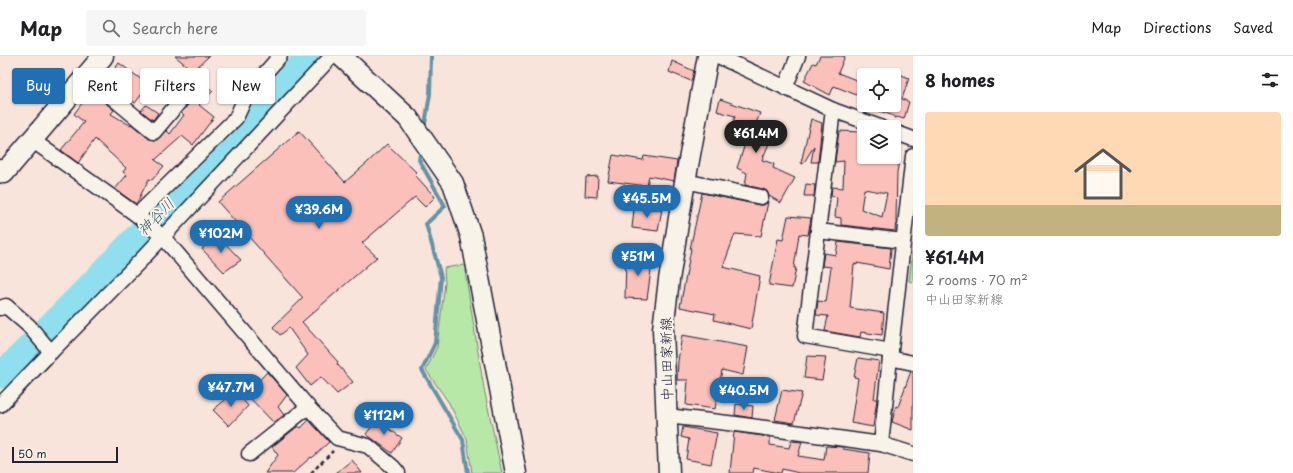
<!DOCTYPE html>
<html lang="en">
<head>
<meta charset="utf-8">
<style>
	:root { --surface:#fff; --page:#f6f6f6; --text:#202124; --muted:#757577; --line:#e0e0e0; --accent:#1f6fb2 }
	body { margin:0; font-family:"Playpen Sans","Klee One",sans-serif; background:var(--page); color:var(--text); height:100vh; display:flex; flex-direction:column; font-size:15px; white-space:nowrap }
	* { box-sizing:border-box; margin:0 }
	p { font-size:13px; color:var(--muted) }
	.icon { flex:none; width:22px; height:22px; fill:none; stroke:currentColor; stroke-width:2; stroke-linecap:round; stroke-linejoin:round }
	.map { position:relative; flex:1; overflow:hidden }
	.side { display:flex; flex-direction:column; background:var(--surface); width:380px }
	.side>* { flex:none }
	.top-card { position:absolute; left:12px; top:12px; width:380px; height:36px; display:flex; gap:8px }
	.buttons { position:absolute; left:857px; top:12px; display:grid; gap:8px }
	.buttons a { display:grid; place-items:center; width:44px; height:44px; border-radius:4px; background:var(--surface); box-shadow:0 1px 3px #0004; font-size:20px }
	.scale { position:absolute; left:12px; bottom:10px; width:106px; box-sizing:border-box; padding-left:4px; border:2px solid #22223b; border-top:0; font-size:11px; line-height:14px; white-space:nowrap; color:#22223b; -webkit-text-stroke:3px #f7f3e8; paint-order:stroke }
	.price { position:absolute; translate:-50% -34px; padding:0 9px; border-radius:14px; background:var(--accent); color:#fff; font-size:13px; line-height:26px; filter:drop-shadow(0 1px 2px #0008) }
	.price::after { content:''; position:absolute; left:50%; top:24px; width:12px; height:9px; margin-left:-6px; background:inherit; clip-path:polygon(0 0,100% 0,50% 100%) }
	.price.active { background:#222; color:#fff }
	ul { padding:0; list-style:none }
	li { display:grid; align-content:center; gap:8px; height:212px; padding:0 12px }
	li+li { border-top:1px solid var(--line) }
	li span { display:grid; place-items:center; height:124px; border-radius:4px; color:#555 }
	li>.icon { margin-inline-start:auto }
	span .icon { width:72px; height:72px; fill:#fffc; stroke-width:1 }
	li b { font-size:17px }
	h2 { display:flex; justify-content:space-between; align-items:center; height:48px; padding:0 12px; font-size:17px }
	.chip { padding:0 14px; border-radius:4px; background:var(--surface); box-shadow:0 1px 3px #0004; font-size:14px; line-height:36px }
	.chip.active { background:var(--accent); color:#fff }
	header { display:flex; align-items:center; gap:24px; box-sizing:border-box; height:56px; padding:0 20px; background:var(--surface); border-bottom:1px solid var(--line) }
	header strong { font-size:19px }
	nav { display:flex; gap:22px; margin-inline-start:auto; font-size:14px }
	.search { width:280px; height:36px; background:var(--page); display:flex; align-items:center; gap:10px; box-sizing:border-box; padding:0 14px; border-radius:4px; color:var(--muted); font-size:15px }
	main { display:flex; flex:1; min-height:0 }
	.map>svg:first-child { display:block }
	.green { fill:#b7e8a8; stroke:#6c8572 }
	.lines { fill:none; stroke-linecap:round; stroke-linejoin:round }
	.stream { stroke:#6493a6; stroke-width:4 }
	.river { stroke:#90dfee; stroke-width:25 }
	.building { fill:#fcc0ba; stroke:#22223b; fill-rule:evenodd }
	.street-casing { stroke:#22223b; stroke-width:17 }
	.secondary-casing { stroke:#22223b; stroke-width:23 }
	.path { stroke:#22223b; stroke-width:2.5; stroke-dasharray:4 3; stroke-linecap:butt }
	.street { stroke:#f7f3e8; stroke-width:14 }
	.secondary { stroke:#f7f3e8; stroke-width:20 }
	.labels { text-anchor:middle; dominant-baseline:central; stroke-width:4; stroke-linejoin:round; paint-order:stroke }
	.street-label { font-size:14px; fill:#22223b; stroke:#f7f3e8 }
	.water-label { font-size:15px; font-style:italic; fill:#3e5168; stroke:#f7f3e8 }
</style>
</head>
<body>
<header>
<strong>Map</strong>
<div class="search"><svg class="icon" aria-label="search" viewBox="0 0 24 24"><circle cx="10" cy="10" r="6"/><path d="M15 15l6 6"/></svg>Search here</div>
<nav><a>Map</a><a>Directions</a><a>Saved</a></nav>
</header>
<main>
<div class="map">
<svg width="913" height="417" viewBox="0 0 913 417">
	<rect width="100%" height="100%" fill="#f8e4da"/>
	<filter id="ink" filterUnits="userSpaceOnUse"><feTurbulence type="fractalNoise" baseFrequency=".025" numOctaves="2"/><feDisplacementMap in="SourceGraphic" scale="8" xChannelSelector="R" yChannelSelector="G"/><feConvolveMatrix kernelMatrix="1 2 1 2 8 2 1 2 1" color-interpolation-filters="sRGB"/></filter>
	<g filter="url(#ink)">
		<g class="green">
			<path d="M913 192V226L909 225Z"/>
			<path d="M464 209 484 333 502 417H472L467 383 449 347 426 314 437 291 445 227 444 212Z"/>
		</g>
		<g class="lines">
			<g class="stream">
				<path d="M424 74 430 38 431 0"/>
				<path d="M421 92 419 104 445 150 426 168 441 221 435 287 422 314 463 384 468 417"/>
			</g>
			<path class="river" d="M0 320 92 227 309 0"/>
		</g>
		<g class="building">
			<path d="M175 0H209L193 15Z"/>
			<path d="M820 0H845L838 17 864 27V42L834 30 830 39 804 25 813 7 816 8Z"/>
			<path d="M672 5 694 15 691 25 669 16Z"/>
			<path d="M119 7 149 29 135 47 106 25Z"/>
			<path d="M894 16 909 22 902 43 909 46 904 63 897 61 894 62V60L868 51V49H894Z"/>
			<path d="M197 23 213 35 199 49 214 61 193 89 182 80 155 104 164 110 152 124 149 123 136 148 115 133 127 119 123 116 126 112 95 83 78 107 61 94 84 66 74 58 91 35 114 54 111 58 130 69 131 68 149 83 157 84 166 74 170 78 184 59 181 57 192 44 193 38 190 32Z"/>
			<path d="M720 43 760 57 751 81 770 85 762 104 774 108 773 112 795 122 781 147 769 140 767 135 763 133 745 129 747 117 737 112 746 85 730 78 735 60 717 55Z"/>
			<path d="M146 49 158 57 153 64 141 55Z"/>
			<path d="M811 63 822 67 818 106H811L814 90 803 108 801 107Z"/>
			<path d="M299 75 345 126 367 107 387 88 417 117 415 119 435 141 425 151 415 141 362 187 377 201 302 266 338 306 337 308 353 326 337 338 321 321 310 330 296 312 308 299 289 272 280 279 273 271 303 242 218 146Z"/>
			<path d="M839 75 860 76 859 84H864V101H900L897 116 896 164 895 175 841 169V162L835 161 837 141 831 140 832 131 843 132 844 105 835 106ZM864 133 887 137 882 161 861 153Z"/>
			<path d="M613 99 643 104 644 100 677 105 674 125 649 120 647 130 608 125Z"/>
			<path d="M598 120 597 141 585 140 586 121Z"/>
			<path d="M806 128 815 129 814 140H804Z"/>
			<path d="M702 137 759 149H764L768 146 761 180 735 178 723 211 760 220 751 273 714 264 715 258 680 251 691 193H690Z"/>
			<path d="M634 153H662L658 175 632 172Z"/>
			<path d="M788 160 811 162 808 179 799 178 794 212H796L792 232 769 229 778 183 783 184Z"/>
			<path d="M217 179 241 204 224 216 202 193Z"/>
			<path d="M838 186 891 192 889 213 857 207V209L854 208 850 252 884 257 882 279 861 276 860 281 825 275 828 260 816 259 818 245 826 246 831 211 822 210 824 197 836 199Z"/>
			<path d="M626 200H653L647 243 625 242Z"/>
			<path d="M682 279 748 291 743 319 722 314 715 353 686 349 688 324H677L678 305Z"/>
			<path d="M807 300 826 301 822 324 804 322Z"/>
			<path d="M858 302 879 305 874 343H877L873 371 851 367 858 322 854 321Z"/>
			<path d="M911 315H913V374L892 366 896 350 898 351Z"/>
			<path d="M267 316 287 339 278 351 284 359 274 367 246 338Z"/>
			<path d="M782 334 802 337 794 367 775 364Z"/>
			<path d="M236 335 248 350 229 370 213 354Z"/>
			<path d="M736 348 753 350 752 362 735 359Z"/>
			<path d="M309 364 329 386 312 402 311 401 293 417H265L278 399 272 391 298 370 301 372Z"/>
			<path d="M377 364 402 382 392 397 366 378Z"/>
			<path d="M683 371 717 377 711 408 686 403 689 383 681 381Z"/>
			<path d="M734 376 770 381V389L789 392 791 385 802 386 798 400 824 404 826 390 843 391V393L870 397 868 417H799L782 413 781 417H779L754 412 753 417H730Z"/>
			<path d="M352 404 362 417H336Z"/>
		</g>
		<g class="lines">
			<defs>
				<g id="street">
					<path d="M718 0 833 54 880 71"/>
					<path d="M86 20 154 76 185 39"/>
					<path d="M785 32 798 0"/>
					<path d="M833 54 805 280 891 295"/>
					<path d="M894 76 913 83"/>
					<path d="M32 84 137 159 163 181 308 351 337 382 368 390 393 411 398 417"/>
					<path d="M913 100 890 302 913 307"/>
					<path d="M685 125 761 141"/>
					<path d="M137 159 236 62 247 38 280 0"/>
					<path d="M818 175 903 185"/>
					<path d="M0 252 6 250 29 270 51 296 143 202 332 0"/>
					<path d="M0 349 51 296"/>
					<path d="M667 360 736 368 881 388 913 398"/>
					<path d="M881 388 890 302"/>
					<path d="M249 398 308 351"/>
				</g>
				<g id="secondary">
					<path d="M341 0 408 62 453 127 471 180 516 417"/>
					<path d="M0 114 4 117 103 0"/>
					<path d="M669 417 663 273 669 224 683 137 708 0"/>
				</g>
			</defs>
			<use href="#street" class="street-casing"/>
			<use href="#secondary" class="secondary-casing"/>
			<path class="path" d="M311 417 333 395"/>
			<use href="#street" class="street"/>
			<use href="#secondary" class="secondary"/>
		</g>
	</g>
	<g class="labels">
		<g class="street-label">
			<text transform="translate(666 303) rotate(-91)">中山田家新線</text>
		</g>
		<g class="water-label">
			<text transform="translate(155 160) rotate(-46)">神谷川</text>
		</g>
	</g>
</svg>
<div class="buttons">
<a><svg class="icon" aria-label="locate" viewBox="0 0 24 24"><circle cx="12" cy="12" r="6"/><path d="M12 2v4M12 18v4M2 12h4M18 12h4"/></svg></a>
<a><svg class="icon" aria-label="layers" viewBox="0 0 24 24"><path d="M12 4l9 5-9 5-9-5zM3 14l9 5 9-5"/></svg></a>
</div>
<div class="scale">50 m</div>
<b class="price active" style="left:756px;top:98px">¥61.4M</b>
<b class="price" style="left:647px;top:163px">¥45.5M</b>
<b class="price" style="left:319px;top:174px">¥39.6M</b>
<b class="price" style="left:221px;top:198px">¥102M</b>
<b class="price" style="left:638px;top:221px">¥51M</b>
<b class="price" style="left:231px;top:352px">¥47.7M</b>
<b class="price" style="left:744px;top:355px">¥40.5M</b>
<b class="price" style="left:384px;top:380px">¥112M</b>
<div class="top-card">
<a class="chip active">Buy</a>
<a class="chip">Rent</a>
<a class="chip">Filters</a>
<a class="chip">New</a>
</div>
</div>
<section class="side">
<h2>8 homes<svg class="icon" aria-label="filters" viewBox="0 0 24 24"><path d="M4 7h16M4 17h16"/><circle cx="9" cy="7" r="2"/><circle cx="15" cy="17" r="2"/></svg></h2>
<ul>
<li><span style="background:linear-gradient(#ffd9b3 75%,#c2b280 0)"><svg class="icon" aria-label="home" viewBox="0 0 24 24"><path d="M3 11l9-7 9 7M6 9v11h12V9"/></svg></span><div><b>¥61.4M</b><p>2 rooms · 70 m²</p><p>中山田家新線</p></div></li>
</ul>
</section>
</main>
</body>
</html>
